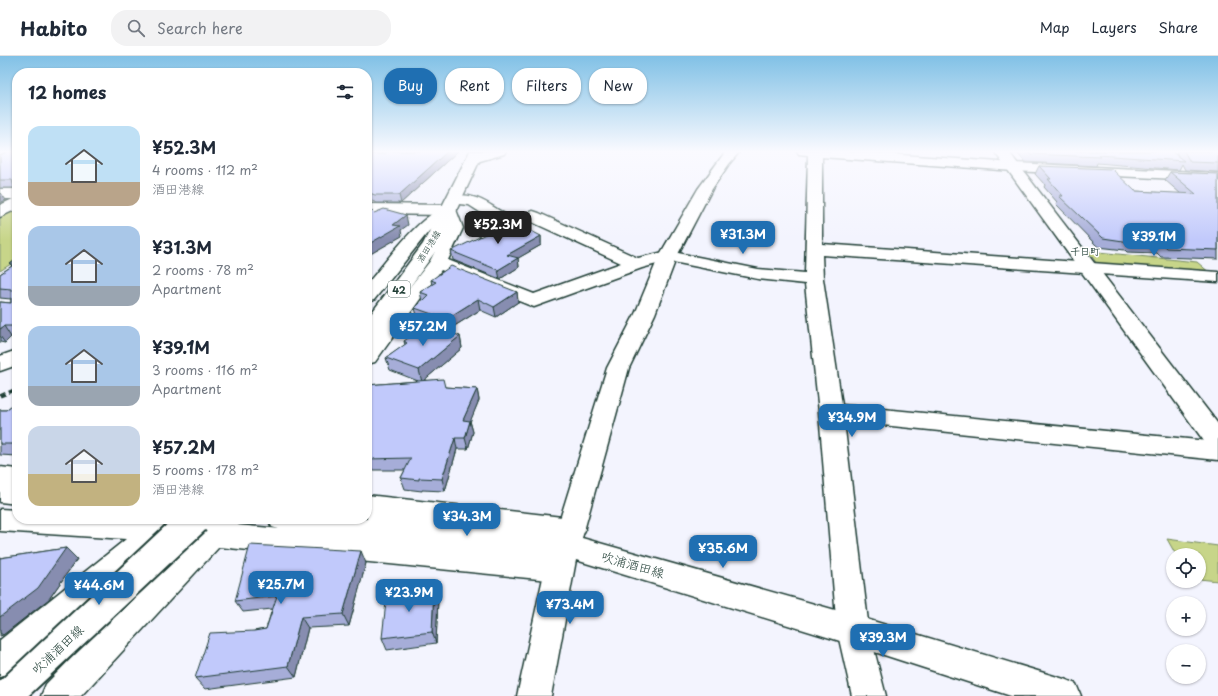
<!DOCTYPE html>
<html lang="en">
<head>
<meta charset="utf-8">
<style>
	:root { --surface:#fff; --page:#f2f2f3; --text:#1f2937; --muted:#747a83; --line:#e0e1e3; --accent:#1f6fb2 }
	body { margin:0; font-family:"Playpen Sans","Klee One",sans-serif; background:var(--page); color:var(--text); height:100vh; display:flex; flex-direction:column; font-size:15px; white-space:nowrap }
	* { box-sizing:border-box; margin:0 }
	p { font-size:13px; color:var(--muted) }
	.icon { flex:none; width:22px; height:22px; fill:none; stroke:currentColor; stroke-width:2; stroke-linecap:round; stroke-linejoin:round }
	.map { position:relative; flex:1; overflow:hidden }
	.drawer { position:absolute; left:12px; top:12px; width:360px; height:456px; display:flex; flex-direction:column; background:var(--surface); border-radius:16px; box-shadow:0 1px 3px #0004 }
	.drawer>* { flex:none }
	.hud { position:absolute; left:384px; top:12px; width:380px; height:36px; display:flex; gap:8px }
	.tools { position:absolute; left:1166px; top:492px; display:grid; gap:8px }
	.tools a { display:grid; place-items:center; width:40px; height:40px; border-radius:50%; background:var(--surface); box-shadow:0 1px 3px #0004; font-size:20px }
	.price { position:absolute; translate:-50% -34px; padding:0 9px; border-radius:8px; background:var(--accent); color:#fff; font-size:13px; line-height:26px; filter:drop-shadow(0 1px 2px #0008) }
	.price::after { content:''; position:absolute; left:50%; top:24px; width:12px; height:9px; margin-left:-6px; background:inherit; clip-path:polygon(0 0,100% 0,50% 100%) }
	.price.on { background:#222; color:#fff }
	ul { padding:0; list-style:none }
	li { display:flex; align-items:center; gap:12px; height:100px; padding:0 16px }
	li span { display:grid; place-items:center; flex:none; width:112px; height:80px; border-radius:12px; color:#555 }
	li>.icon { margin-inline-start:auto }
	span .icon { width:48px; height:48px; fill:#fffc; stroke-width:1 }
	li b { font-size:17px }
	h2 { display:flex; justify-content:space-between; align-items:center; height:48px; padding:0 16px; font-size:17px }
	.chip { padding:0 14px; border-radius:16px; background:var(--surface); box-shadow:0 1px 3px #0004; font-size:14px; line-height:36px }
	.chip.on { background:var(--accent); color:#fff }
	header { display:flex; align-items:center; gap:24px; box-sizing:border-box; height:56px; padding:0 20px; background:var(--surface); border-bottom:1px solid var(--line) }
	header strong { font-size:19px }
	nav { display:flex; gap:22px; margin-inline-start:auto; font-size:14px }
	.search { width:280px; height:36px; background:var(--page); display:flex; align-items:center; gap:10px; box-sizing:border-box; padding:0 14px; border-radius:16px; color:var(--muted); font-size:15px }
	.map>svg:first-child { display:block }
	.green { fill:#c7d589; stroke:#73895e }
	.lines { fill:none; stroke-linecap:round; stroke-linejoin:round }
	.street-casing { stroke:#1f3d34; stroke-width:3 }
	.secondary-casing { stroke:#1f3d34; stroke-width:3 }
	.primary-casing { stroke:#1f3d34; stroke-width:3 }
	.street { fill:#fff; fill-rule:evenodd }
	.secondary { fill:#fff; fill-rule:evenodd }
	.primary { fill:#fff; fill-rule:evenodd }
	.rail { stroke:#1f3d34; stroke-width:3.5; stroke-dasharray:6 3.5; stroke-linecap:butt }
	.secondary-bridge-casing { stroke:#1f3d34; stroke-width:34; stroke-linecap:butt }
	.secondary-bridge { stroke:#fff; stroke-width:30 }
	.wall { fill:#a6add8; stroke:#1f3d34 }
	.shaded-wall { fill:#878db0; stroke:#1f3d34 }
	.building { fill:#c1c9fb; stroke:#1f3d34 }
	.labels { text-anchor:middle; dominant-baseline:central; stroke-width:3; stroke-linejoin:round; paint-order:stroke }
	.far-street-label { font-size:9px; fill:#1f3d34; stroke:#fff }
	.far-neighbourhood-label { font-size:10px; font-weight:bold; fill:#1f3d34; stroke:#fff }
	.shield { fill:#fff; stroke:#627771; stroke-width:1 }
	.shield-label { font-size:10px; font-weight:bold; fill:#1f3d34 }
	.near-street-label { font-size:13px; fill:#1f3d34; stroke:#fff }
</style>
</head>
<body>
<header>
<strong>Habito</strong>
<div class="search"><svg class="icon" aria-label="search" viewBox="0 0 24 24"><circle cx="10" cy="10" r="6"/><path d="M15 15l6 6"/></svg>Search here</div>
<nav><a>Map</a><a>Layers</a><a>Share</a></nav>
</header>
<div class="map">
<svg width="1218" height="640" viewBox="0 0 1218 640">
	<rect width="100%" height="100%" fill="#f3f4fe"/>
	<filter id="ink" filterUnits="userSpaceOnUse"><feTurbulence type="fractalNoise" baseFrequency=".025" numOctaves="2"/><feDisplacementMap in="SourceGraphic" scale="8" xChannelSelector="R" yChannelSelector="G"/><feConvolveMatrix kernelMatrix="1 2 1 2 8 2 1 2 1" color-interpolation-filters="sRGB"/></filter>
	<g filter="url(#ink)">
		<g class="green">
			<path d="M17 152V204L0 215V162Z"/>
			<path d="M1088 195 1197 206 1210 217 1097 208Z"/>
			<path d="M1167 483 1218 490V525L1199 523V499H1176Z"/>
		</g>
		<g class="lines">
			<defs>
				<g id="street">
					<path d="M486 95H506L504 98 473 107 468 106 466 103 468 100Z"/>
					<path d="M797 95H846L1014 107 1218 117V125L1014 115 822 101V188L1218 216V226L822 199 823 223 842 349 1218 386V404L844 365 869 574 886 640H852L837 574 819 356 805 228 758 223 668 205 642 212 534 251 441 214 375 306 367 308V286L430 205 447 172 444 164 429 175 374 244 367 246V228C383 210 429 144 455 151L463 172 448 204 534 238 621 207 532 166 493 182 487 183 481 182 479 178 481 174 497 167 469 149 449 147 446 144 449 141C474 134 491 150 511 162L533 155 539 157 638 202 668 195 758 213 805 217 808 99 799 98Z"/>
					<path d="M17 141V153L0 161V149Z"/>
					<path d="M17 294V309L0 315V300Z"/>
					<path d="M0 411 17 413V433L0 431Z"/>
					<path d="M367 439 571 462 581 466 585 474 581 482 571 486 367 461Z"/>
					<path d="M0 453 17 454V463H177L207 466 209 463H241L238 469 559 499 569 503 574 512 569 521 559 525 219 491 81 640H41L46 628 185 487 163 485 12 616 0 621V584L126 483 0 475Z"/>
				</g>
				<g id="secondary">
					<path d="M726 95H740L729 108 712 133 677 200 655 258 629 312 582 482 853 559 1064 623 1076 628 1081 640H1011L853 589 576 504 551 640H517L548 499 282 474 272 471 268 463H367V459L556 476 607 312 635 258 659 200 698 133Z"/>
					<path d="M994 95H1008L1218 368V395L1209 392Z"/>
					<rect x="0" y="133" width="17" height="10"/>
					<path d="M367 148 449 149 455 151 457 154 455 157 449 159 367 158Z"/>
				</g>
				<g id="primary">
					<path d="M470 95H484L440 189 374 281 367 283V263L423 188Z"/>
					<path d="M0 426 17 428V448L0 446Z"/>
				</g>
			</defs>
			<use href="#street" class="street-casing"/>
			<use href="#secondary" class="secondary-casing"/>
			<use href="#primary" class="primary-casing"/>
			<use href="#street" class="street"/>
			<use href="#secondary" class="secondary"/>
			<use href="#primary" class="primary"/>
			<path class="rail" d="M0 340 17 333"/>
			<defs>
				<path id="secondary-bridge" d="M6 640 195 463"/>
			</defs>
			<use href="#secondary-bridge" class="secondary-bridge-casing"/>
			<use href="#secondary-bridge" class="secondary-bridge"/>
		</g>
		<g class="wall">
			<path d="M17 95V136L14 132H0V99Z"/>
			<path d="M388 95H458L401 147H377L367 143V98H384Z"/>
			<path d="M1010 95H1171L1178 100 1176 95H1218V116L1185 114 1182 108 1179 114 1097 107 1096 110 1025 106 1018 98 1012 97Z"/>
			<path d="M1039 110 1135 135 1181 138 1165 124 1170 116 1218 118V203L1161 201 1157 197 1127 196 1125 194 1098 191 1056 148 1057 146 1044 131 1045 129 1035 118Z"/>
			<path d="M541 180V189L518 202 519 211 500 223 453 204 451 195Z"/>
			<path d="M17 203V280L11 281 5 287 0 286V246L11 247V243L0 242V218L12 210 10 208Z"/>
			<path d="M431 224 517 236 518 246 496 261 480 254 448 274 418 263 415 252 422 245 420 236 432 229Z"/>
			<path d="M460 280 462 292 424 324 445 331 477 333 479 344 470 365 473 376 468 393H457L445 435 422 434V435L405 433 401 422 405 414H367V329L418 325 390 314 386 302 405 289 404 285Z"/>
			<path d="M17 345V400L0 399V354H6Z"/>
			<path d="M66 492 77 503 49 543 3 579 0 580V502Z"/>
			<path d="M366 507 349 570 308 572 296 621 205 633 195 622 254 575 266 573 272 553 243 556 235 545Z"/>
			<path d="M438 543 436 587 387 594 382 582Z"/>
		</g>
		<g class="shaded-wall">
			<path d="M448 95H458L401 147 399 139Z"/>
			<path d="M17 130V136L14 131Z"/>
			<path d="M1 137 6 144 0 147V138Z"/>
			<path d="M406 159 408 169 401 174 402 180 367 200V189Z"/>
			<path d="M541 180V189L508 208 507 199Z"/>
			<path d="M518 202 519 211 500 223 498 214Z"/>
			<path d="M517 236 518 246 496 261 494 251Z"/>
			<path d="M478 243 480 254 448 274 446 263Z"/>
			<path d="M4 270 11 281 5 287 0 280V273Z"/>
			<path d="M460 280 462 292 422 326 419 314Z"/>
			<path d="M477 333 479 344 466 376 463 364Z"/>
			<path d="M470 365 473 376 468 393 465 382Z"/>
			<path d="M455 382 457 393 445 435 442 423Z"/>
			<path d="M66 492 77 503 49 543 3 579 0 577V561Z"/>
			<path d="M361 495 366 507 349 570 343 558Z"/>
			<path d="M434 531 438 543 436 587 432 576Z"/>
			<path d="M301 561 308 572 296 621 288 610Z"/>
		</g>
		<g class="building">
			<path d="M9 95H17V130L14 131 12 124H0V99Z"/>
			<path d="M388 95H448L399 139H375L367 136V98H384Z"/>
			<path d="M1026 95H1171L1184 105 1098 99 1101 101 1029 98Z"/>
			<path d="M1184 95H1218V107L1190 106Z"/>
			<path d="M1039 110 1112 113 1135 135 1196 138 1170 116 1218 118V194L1166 192 1163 189 1132 187 1130 186 1103 182 1059 140H1063L1048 123H1051Z"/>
			<path d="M384 153 406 159 393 169 400 170 367 189V158L372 155 374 157Z"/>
			<path d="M512 165 541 180 507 199 518 202 498 214 451 195Z"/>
			<path d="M17 203V270H4L0 273V246L11 247V233L0 232V218L15 208H10Z"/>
			<path d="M451 210 517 236 494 251 478 243 446 263 415 252 428 239 420 236 436 226 431 224Z"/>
			<path d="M428 268 460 280 419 314 386 302 407 287 404 285Z"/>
			<path d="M443 323 445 331 477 333 463 364 470 365 465 382H455L442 423 419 422V424L401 422 411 402 367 403V329Z"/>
			<path d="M17 345V388H0V354H6Z"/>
			<path d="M250 489 361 495 343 558 301 561 288 610 195 622 210 577 254 575 266 573 277 540 235 545Z"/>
			<path d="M66 492 38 532 0 561V502Z"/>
			<path d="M434 531 432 576 382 582 387 537Z"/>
		</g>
	</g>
	<linearGradient id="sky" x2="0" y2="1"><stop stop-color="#81c1e6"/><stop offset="0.52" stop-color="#fafaff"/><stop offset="1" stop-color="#fafaff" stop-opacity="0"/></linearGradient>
	<rect width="1218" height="184" fill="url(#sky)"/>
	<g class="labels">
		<g class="far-street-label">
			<text transform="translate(428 190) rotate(-58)">酒田港線</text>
		</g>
		<g class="far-neighbourhood-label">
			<text x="1085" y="194">千日町</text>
		</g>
		<rect class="shield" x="388" y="225" width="22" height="16" rx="3"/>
		<g class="shield-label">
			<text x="399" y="233">42</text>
		</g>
		<g class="near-street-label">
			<text transform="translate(633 508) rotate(16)">吹浦酒田線</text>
			<text transform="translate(57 593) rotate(-43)">吹浦酒田線</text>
		</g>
	</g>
</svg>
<div class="tools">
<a><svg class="icon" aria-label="locate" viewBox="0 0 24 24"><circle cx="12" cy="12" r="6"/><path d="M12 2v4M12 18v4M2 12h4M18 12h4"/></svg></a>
<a>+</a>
<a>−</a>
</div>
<b class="price on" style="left:498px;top:189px">¥52.3M</b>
<b class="price" style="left:743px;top:199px">¥31.3M</b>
<b class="price" style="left:1154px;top:201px">¥39.1M</b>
<b class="price" style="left:423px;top:291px">¥57.2M</b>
<b class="price" style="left:852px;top:382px">¥34.9M</b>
<b class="price" style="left:467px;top:481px">¥34.3M</b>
<b class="price" style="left:723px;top:513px">¥35.6M</b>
<b class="price" style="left:281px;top:549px">¥25.7M</b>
<b class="price" style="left:99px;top:550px">¥44.6M</b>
<b class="price" style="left:409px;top:557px">¥23.9M</b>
<b class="price" style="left:570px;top:569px">¥73.4M</b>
<b class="price" style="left:883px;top:602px">¥39.3M</b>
<div class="hud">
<a class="chip on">Buy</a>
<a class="chip">Rent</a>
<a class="chip">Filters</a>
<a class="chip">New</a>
</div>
<section class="drawer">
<h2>12 homes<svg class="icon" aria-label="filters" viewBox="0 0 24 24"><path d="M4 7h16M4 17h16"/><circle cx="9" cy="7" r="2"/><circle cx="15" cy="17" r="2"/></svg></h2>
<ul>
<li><span style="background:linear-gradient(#bfe0f5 70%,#b9a48a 0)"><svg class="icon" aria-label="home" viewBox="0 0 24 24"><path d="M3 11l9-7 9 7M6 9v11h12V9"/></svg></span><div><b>¥52.3M</b><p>4 rooms · 112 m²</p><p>酒田港線</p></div></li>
<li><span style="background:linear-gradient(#a9c7e8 75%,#9aa5b1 0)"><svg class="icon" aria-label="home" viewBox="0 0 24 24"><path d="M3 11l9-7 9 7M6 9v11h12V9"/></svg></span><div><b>¥31.3M</b><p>2 rooms · 78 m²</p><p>Apartment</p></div></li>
<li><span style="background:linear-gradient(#a9c7e8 75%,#9aa5b1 0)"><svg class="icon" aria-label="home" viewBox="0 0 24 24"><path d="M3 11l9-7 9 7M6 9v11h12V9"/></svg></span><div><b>¥39.1M</b><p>3 rooms · 116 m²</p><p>Apartment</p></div></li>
<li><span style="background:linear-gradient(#c9d6e8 60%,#c2b280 0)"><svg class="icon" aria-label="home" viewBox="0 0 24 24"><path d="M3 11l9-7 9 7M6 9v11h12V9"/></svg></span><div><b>¥57.2M</b><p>5 rooms · 178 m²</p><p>酒田港線</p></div></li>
</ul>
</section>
</div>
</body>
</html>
